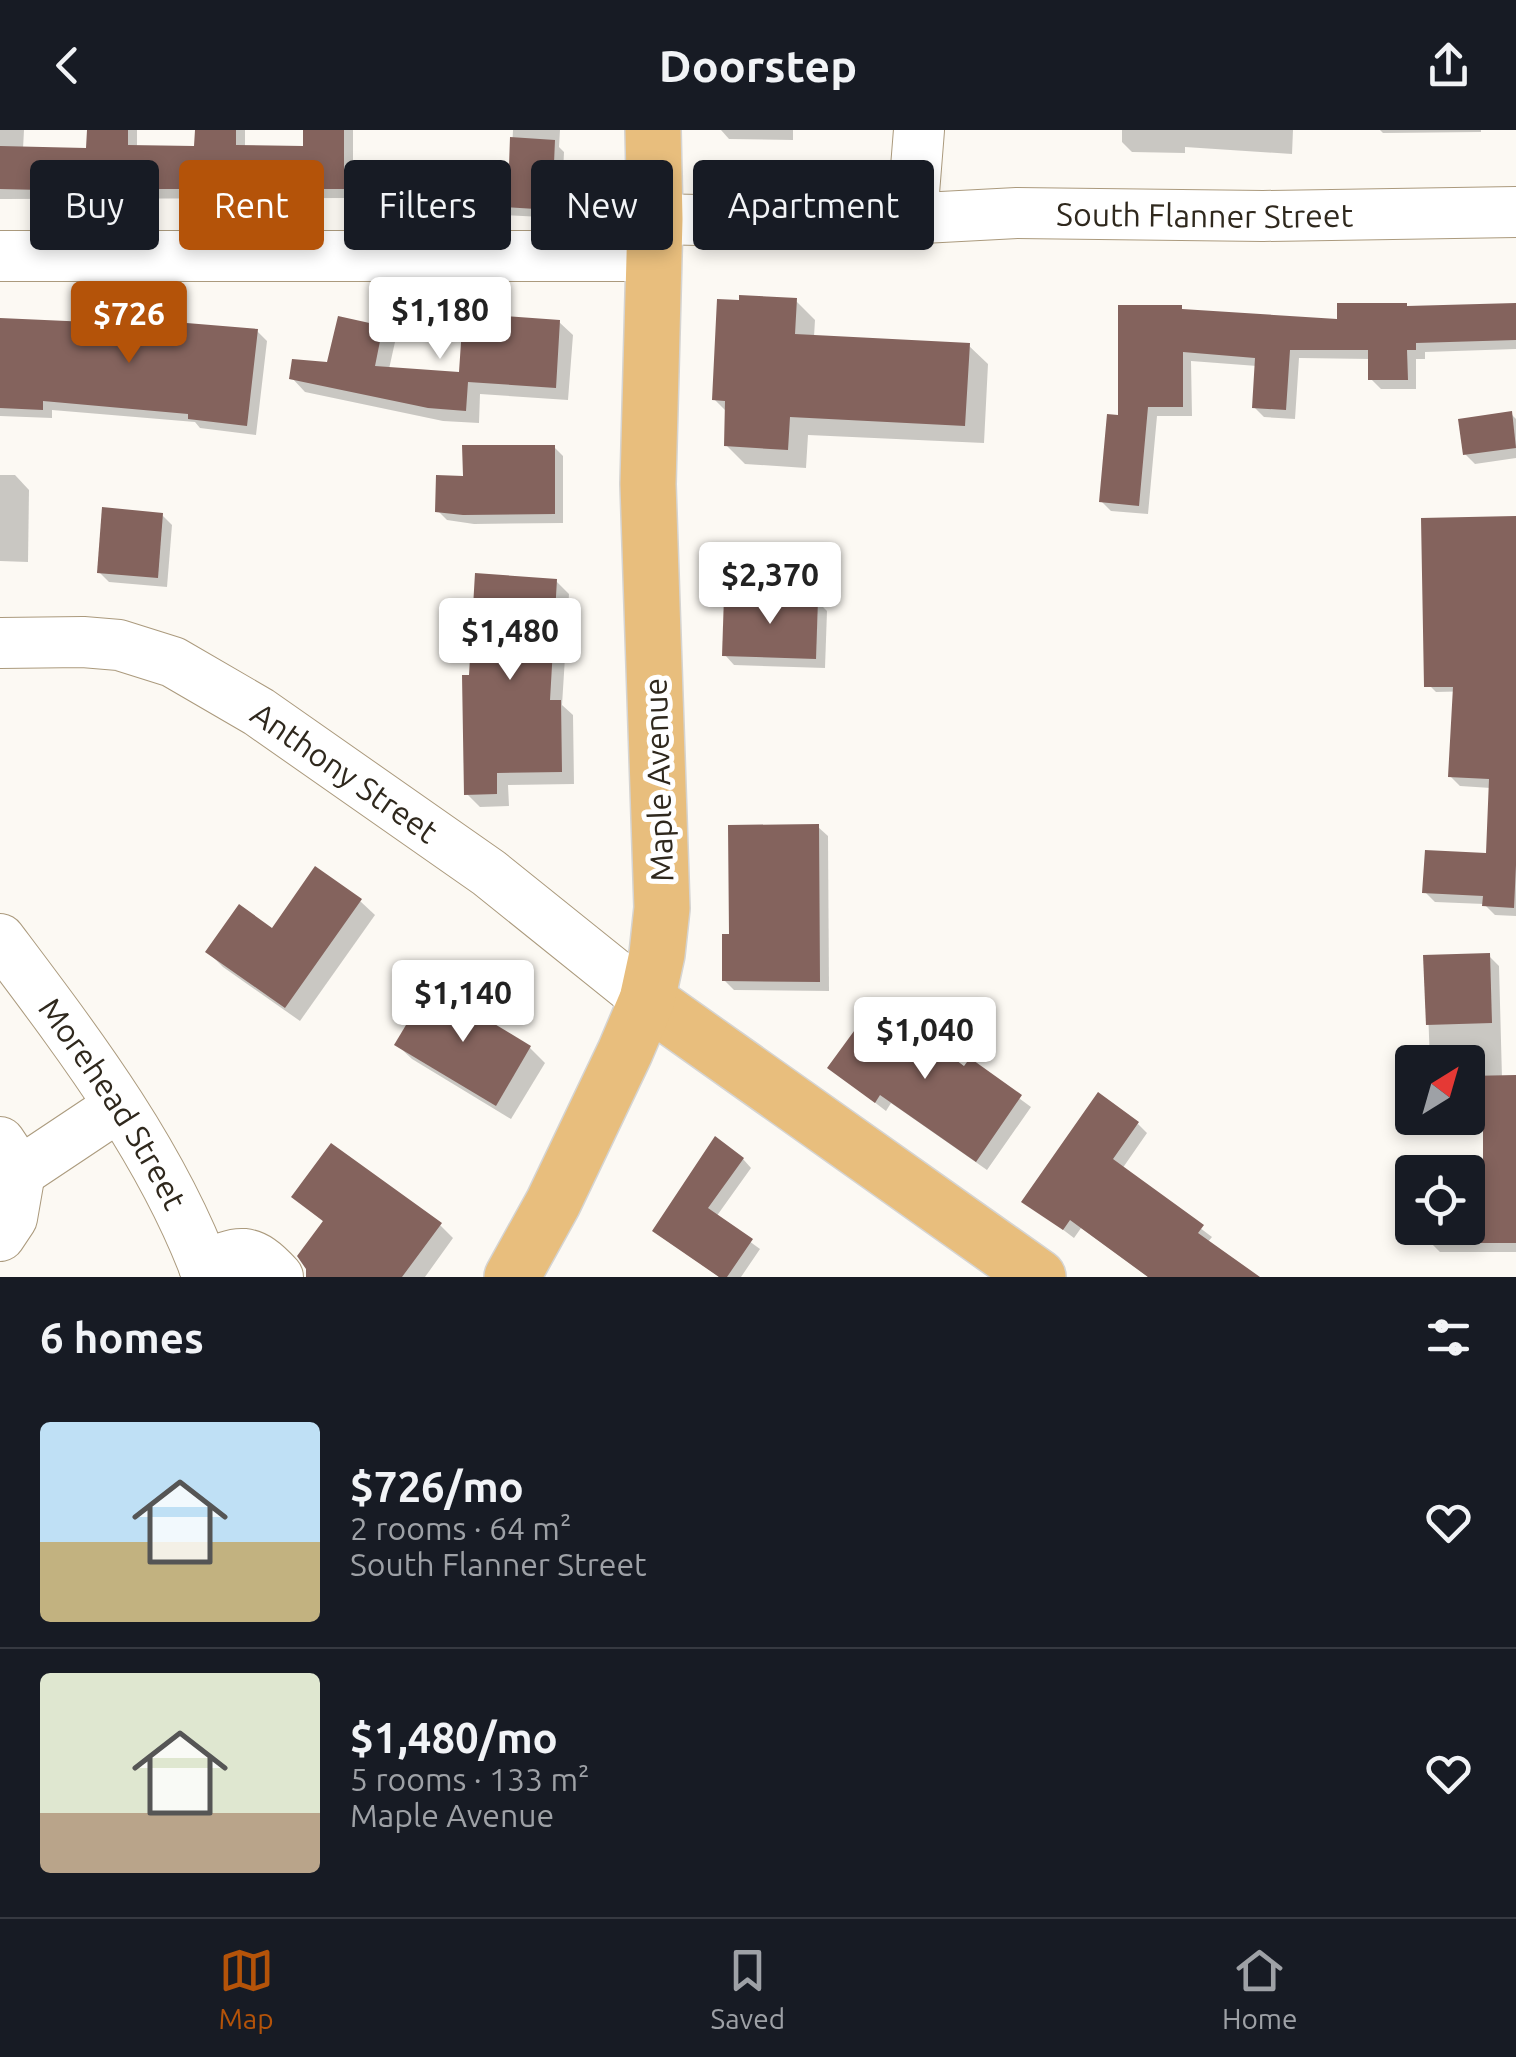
<!DOCTYPE html>
<html lang="en">
<head>
<meta charset="utf-8">
<style>
	:root { --surface:#171b24; --page:#242831; --text:#f1f3f6; --muted:#9ea1a6; --line:#363941; --accent:#b45309 }
	body { margin:0; font-family:Ubuntu,sans-serif; background:var(--page); color:var(--text); height:100vh; display:flex; flex-direction:column; font-size:38px; white-space:nowrap }
	* { box-sizing:border-box; margin:0 }
	p { font-size:32px; color:var(--muted) }
	.icon { flex:none; width:55px; height:55px; fill:none; stroke:currentColor; stroke-width:2; stroke-linecap:round; stroke-linejoin:round }
	.map { position:relative; height:1147px; overflow:hidden }
	.panel { display:flex; flex-direction:column; background:var(--surface); flex:1 }
	.panel>* { flex:none }
	.hud { position:absolute; left:30px; top:30px; width:1000px; height:90px; display:flex; gap:20px }
	.needle { width:65px; rotate:37deg }
	.fabs { position:absolute; left:1395px; top:915px; display:grid; gap:20px }
	.fabs a { display:grid; place-items:center; width:90px; height:90px; border-radius:10px; background:var(--surface); box-shadow:0 5px 15px #0003; font-size:50px }
	.price { position:absolute; translate:-50% -85px; padding:0 22px; border-radius:10px; background:#fff; color:#222; font-size:32px; line-height:65px; filter:drop-shadow(0 2px 5px #0008) }
	.price::after { content:''; position:absolute; left:50%; top:60px; width:30px; height:22px; margin-left:-15px; background:inherit; clip-path:polygon(0 0,100% 0,50% 100%) }
	.price.active { background:var(--accent); color:#fff }
	ul { padding:0; list-style:none }
	li { display:flex; align-items:center; gap:30px; height:250px; padding:0 40px }
	li+li { border-top:2px solid var(--line) }
	li span { display:grid; place-items:center; flex:none; width:280px; height:200px; border-radius:10px; color:#555 }
	li>.icon { margin-inline-start:auto }
	span .icon { width:120px; height:120px; fill:#fffc; stroke-width:1 }
	li b { font-size:42px }
	h2 { display:flex; justify-content:space-between; align-items:center; height:120px; padding:0 40px; font-size:42px }
	.pill { padding:0 35px; border-radius:10px; background:var(--surface); box-shadow:0 5px 15px #0003; font-size:35px; line-height:90px }
	.pill.active { background:var(--accent); color:#fff }
	header { display:flex; justify-content:space-between; align-items:center; height:130px; padding:0 40px; background:var(--surface); font-size:45px; font-weight:600 }
	.tabs { display:flex; justify-content:space-around; align-items:center; height:140px; border-top:2px solid var(--line); background:var(--surface); font-size:28px; color:var(--muted) }
	.tabs a { display:grid; justify-items:center; gap:5px }
	.tabs .active { color:var(--accent) }
	.map>svg:first-child { display:block }
	.shadow { fill:#0003 }
	.building { fill:#84635d }
	.lines { fill:none; stroke-linecap:round; stroke-linejoin:round }
	.minor-casing { stroke:#ab9a7d; stroke-width:52 }
	.major-casing { stroke:#d5d4d2; stroke-width:58 }
	.minor { stroke:#fff; stroke-width:50 }
	.major { stroke:#e8be7d; stroke-width:55 }
	.labels { text-anchor:middle; dominant-baseline:central; stroke-width:10; stroke-linejoin:round; paint-order:stroke }
	.street-label { font-size:32px; fill:#2f281d; stroke:#fff }
</style>
</head>
<body>
<header><svg class="icon" aria-label="back" viewBox="0 0 24 24"><path d="M15 5l-7 7 7 7"/></svg>Doorstep<svg class="icon" aria-label="share" viewBox="0 0 24 24"><path d="M12 15V3M7 8l5-5 5 5M5 13v7h14v-7"/></svg></header>
<div class="map">
<svg width="1516" height="1147" viewBox="0 0 1516 1147">
	<rect width="100%" height="100%" fill="#fcf9f3"/>
	<g class="shadow">
		<path d="M0 0H24L23 19 89 20V0H137V17L197 18V0H245V17L306 18V0H353V68L0 69Z"/>
		<path d="M513 0H560L559 17 564 22 561 88 482 84 472 74 511 38Z"/>
		<path d="M721 0H793V10L729 9Z"/>
		<path d="M1122 0H1293L1292 24 1185 17V23L1132 22 1122 12Z"/>
		<path d="M1380 0H1481V2L1383 3Z"/>
		<path d="M796 171 815 190 814 207 968 215 988 234 984 313 808 305 806 338 745 334 726 315 727 282 714 269 741 173Z"/>
		<path d="M1516 175V219L1425 222V229H1416V259H1381L1371 249 1370 229 1299 228 1295 289 1264 287 1254 277 1257 236 1191 231 1192 286H1157L1148 384 1111 381 1101 371 1120 288 1181 178 1185 181 1339 192 1409 178Z"/>
		<path d="M0 191 257 201 267 211 256 305 200 298 195 292 52 280V288L0 286Z"/>
		<path d="M559 192 573 205 568 270 480 264 479 293 443 291 305 262 292 248 329 235 382 198 395 212 389 239 462 244Z"/>
		<path d="M1511 284 1516 289V328L1475 334 1465 324Z"/>
		<path d="M554 317 563 326V393L474 394 447 390 438 381 465 349Z"/>
		<path d="M0 345H15L29 360 28 432 0 431Z"/>
		<path d="M162 385 172 395 167 457 109 452 99 442Z"/>
		<path d="M1516 389V560L1436 562 1426 552Z"/>
		<path d="M556 451 569 464 562 575 573 585 574 654 508 655 509 676 480 677 467 664 471 547Z"/>
		<path d="M817 471 827 481 825 538 734 535 725 525Z"/>
		<path d="M1516 611V786L1495 785 1484 774 1435 772 1425 762 1488 725 1491 658 1460 656 1450 646Z"/>
		<path d="M818 697 828 706 829 861 734 860 724 850 732 807Z"/>
		<path d="M360 771 375 785 300 891 223 837 208 822Z"/>
		<path d="M1489 826 1499 836 1502 948H1516V1122H1440L1430 1112V1098H1468V1062H1485V1001H1438L1428 991V988H1468V932H1430L1426 828Z"/>
		<path d="M430 858 530 918 545 933 511 989 412 929 397 915Z"/>
		<path d="M970 932 1031 977 987 1040 891 973 886 981 830 938 965 940Z"/>
		<path d="M1138 994 1147 1003 1122 1039 1212 1107 1207 1113 1148 1147 1081 1098 1074 1108 1025 1071Z"/>
		<path d="M743 1029 751 1038 716 1087 760 1119 741 1147H719L656 1101Z"/>
		<path d="M294 1067 440 1095 453 1108 425 1147H308L325 1093Z"/>
	</g>
	<g class="building">
		<path d="M87 0H128V15L194 16 195 0H236V15L303 16V0H344V59H127V62L0 59V16L86 18Z"/>
		<path d="M510 7 555 10 552 80 470 75 472 34 509 36Z"/>
		<path d="M739 165 797 168 795 204 970 213 965 296 790 287 788 320 724 316 725 271 712 270 717 169 739 170Z"/>
		<path d="M1337 173H1407V176L1516 173V210L1416 213V220H1407L1408 250H1368V220H1290L1286 280 1252 278 1255 228 1183 222V277H1148L1139 376 1099 372 1107 284 1118 285V175H1182V179L1337 189Z"/>
		<path d="M463 183 560 190 556 258 468 252 466 281 428 278 289 249 292 229 327 232 338 186 383 196 375 236 459 242Z"/>
		<path d="M90 185 258 199 247 296 188 289V284L43 271V280L0 278V188L89 192Z"/>
		<path d="M1512 281 1516 318 1463 325 1458 289Z"/>
		<path d="M462 315H555V384L463 385 435 382 436 345 463 346Z"/>
		<path d="M102 377 163 383 158 448 97 443Z"/>
		<path d="M1516 386V735L1514 778 1482 776 1483 766 1422 763 1425 720 1486 723 1489 649 1448 647 1453 557H1424L1421 388Z"/>
		<path d="M475 443 557 449 550 570H561L562 642 497 643V664L464 665 462 545H469Z"/>
		<path d="M724 466 818 469 816 529 722 526Z"/>
		<path d="M819 694 820 852 722 851V804H729L728 695Z"/>
		<path d="M315 736 362 769 285 878 205 822 239 774 272 798Z"/>
		<path d="M1490 823 1492 893 1426 895 1423 825Z"/>
		<path d="M430 855 531 916 496 976 394 915Z"/>
		<path d="M876 871 964 936 970 928 1022 965 976 1032 880 965 875 973 827 938Z"/>
		<path d="M1516 945V1113H1468V1060H1483V992H1468V946Z"/>
		<path d="M1098 962 1139 992 1113 1029 1204 1095 1198 1103 1260 1147H1148L1070 1090 1063 1100 1021 1072Z"/>
		<path d="M715 1006 744 1028 708 1078 753 1109 727 1147H719L652 1101Z"/>
		<path d="M331 1013 442 1093 402 1147H306V1139L297 1126 323 1091 291 1067Z"/>
	</g>
	<g class="lines">
		<defs>
			<g id="minor">
				<path d="M912 88 919 0"/>
				<path id="s1" d="M655 89 828 93 1017 83 1263 86 1516 82"/>
				<path d="M0 126H653"/>
				<path id="s2" d="M0 513 83 512 119 515 173 532 259 582 489 743 647 870"/>
				<path id="s3" d="M0 809C79 914 162 1022 208 1147"/>
				<path d="M0 1012 20 1042 119 976"/>
				<path d="M0 1106 12 1088 20 1042"/>
				<path d="M204 1137C239 1119 251 1117 278 1147"/>
			</g>
			<g id="major">
				<path d="M647 870 1038 1147"/>
				<path d="M512 1147 553 1073 625 922 647 870 657 824 662 778 648 354 655 89 653 0"/>
			</g>
		</defs>
		<use href="#minor" class="minor-casing"/>
		<use href="#major" class="major-casing"/>
		<use href="#minor" class="minor"/>
		<use href="#major" class="major"/>
	</g>
	<g class="labels">
		<g class="street-label">
			<text stroke="none"><textPath href="#s1" startOffset="550">South Flanner Street</textPath></text>
			<text stroke="none"><textPath href="#s2" startOffset="380">Anthony Street</textPath></text>
			<text transform="translate(658 650) rotate(-92)">Maple Avenue</text>
			<text stroke="none"><textPath href="#s3" startOffset="200">Morehead Street</textPath></text>
		</g>
	</g>
</svg>
<div class="fabs">
<a><svg class="needle" viewBox="-14 -14 28 28"><path d="M0-13l5 13h-10z" fill="#e53935"/><path d="M0 13l5-13h-10z" fill="#9ea1a6"/></svg></a>
<a><svg class="icon" aria-label="locate" viewBox="0 0 24 24"><circle cx="12" cy="12" r="6"/><path d="M12 2v4M12 18v4M2 12h4M18 12h4"/></svg></a>
</div>
<b class="price" style="left:440px;top:232px">$1,180</b>
<b class="price active" style="left:129px;top:236px">$726</b>
<b class="price" style="left:770px;top:497px">$2,370</b>
<b class="price" style="left:510px;top:553px">$1,480</b>
<b class="price" style="left:463px;top:915px">$1,140</b>
<b class="price" style="left:925px;top:952px">$1,040</b>
<div class="hud">
<a class="pill">Buy</a>
<a class="pill active">Rent</a>
<a class="pill">Filters</a>
<a class="pill">New</a>
<a class="pill">Apartment</a>
</div>
</div>
<section class="panel">
<h2>6 homes<svg class="icon" aria-label="filters" viewBox="0 0 24 24"><path d="M4 7h16M4 17h16"/><circle cx="9" cy="7" r="2"/><circle cx="15" cy="17" r="2"/></svg></h2>
<ul>
<li><span style="background:linear-gradient(#bfe0f5 60%,#c2b280 0)"><svg class="icon" aria-label="home" viewBox="0 0 24 24"><path d="M3 11l9-7 9 7M6 9v11h12V9"/></svg></span><div><b>$726/mo</b><p>2 rooms · 64 m²</p><p>South Flanner Street</p></div><svg class="icon" aria-label="heart" viewBox="0 0 24 24"><path d="M12 20l-8-8c-3-5 5-10 8-4 3-6 11-1 8 4z"/></svg></li>
<li><span style="background:linear-gradient(#dfe7d0 70%,#b9a48a 0)"><svg class="icon" aria-label="home" viewBox="0 0 24 24"><path d="M3 11l9-7 9 7M6 9v11h12V9"/></svg></span><div><b>$1,480/mo</b><p>5 rooms · 133 m²</p><p>Maple Avenue</p></div><svg class="icon" aria-label="heart" viewBox="0 0 24 24"><path d="M12 20l-8-8c-3-5 5-10 8-4 3-6 11-1 8 4z"/></svg></li>
</ul>
</section>
<nav class="tabs">
<a class="active"><svg class="icon" aria-label="map" viewBox="0 0 24 24"><path d="M3 6l6-2 6 2 6-2v14l-6 2-6-2-6 2zM9 4v14M15 6v14"/></svg>Map</a>
<a><svg class="icon" aria-label="saved" viewBox="0 0 24 24"><path d="M7 4h10v16l-5-4-5 4z"/></svg>Saved</a>
<a><svg class="icon" aria-label="home" viewBox="0 0 24 24"><path d="M3 11l9-7 9 7M6 9v11h12V9"/></svg>Home</a>
</nav>
</body>
</html>
